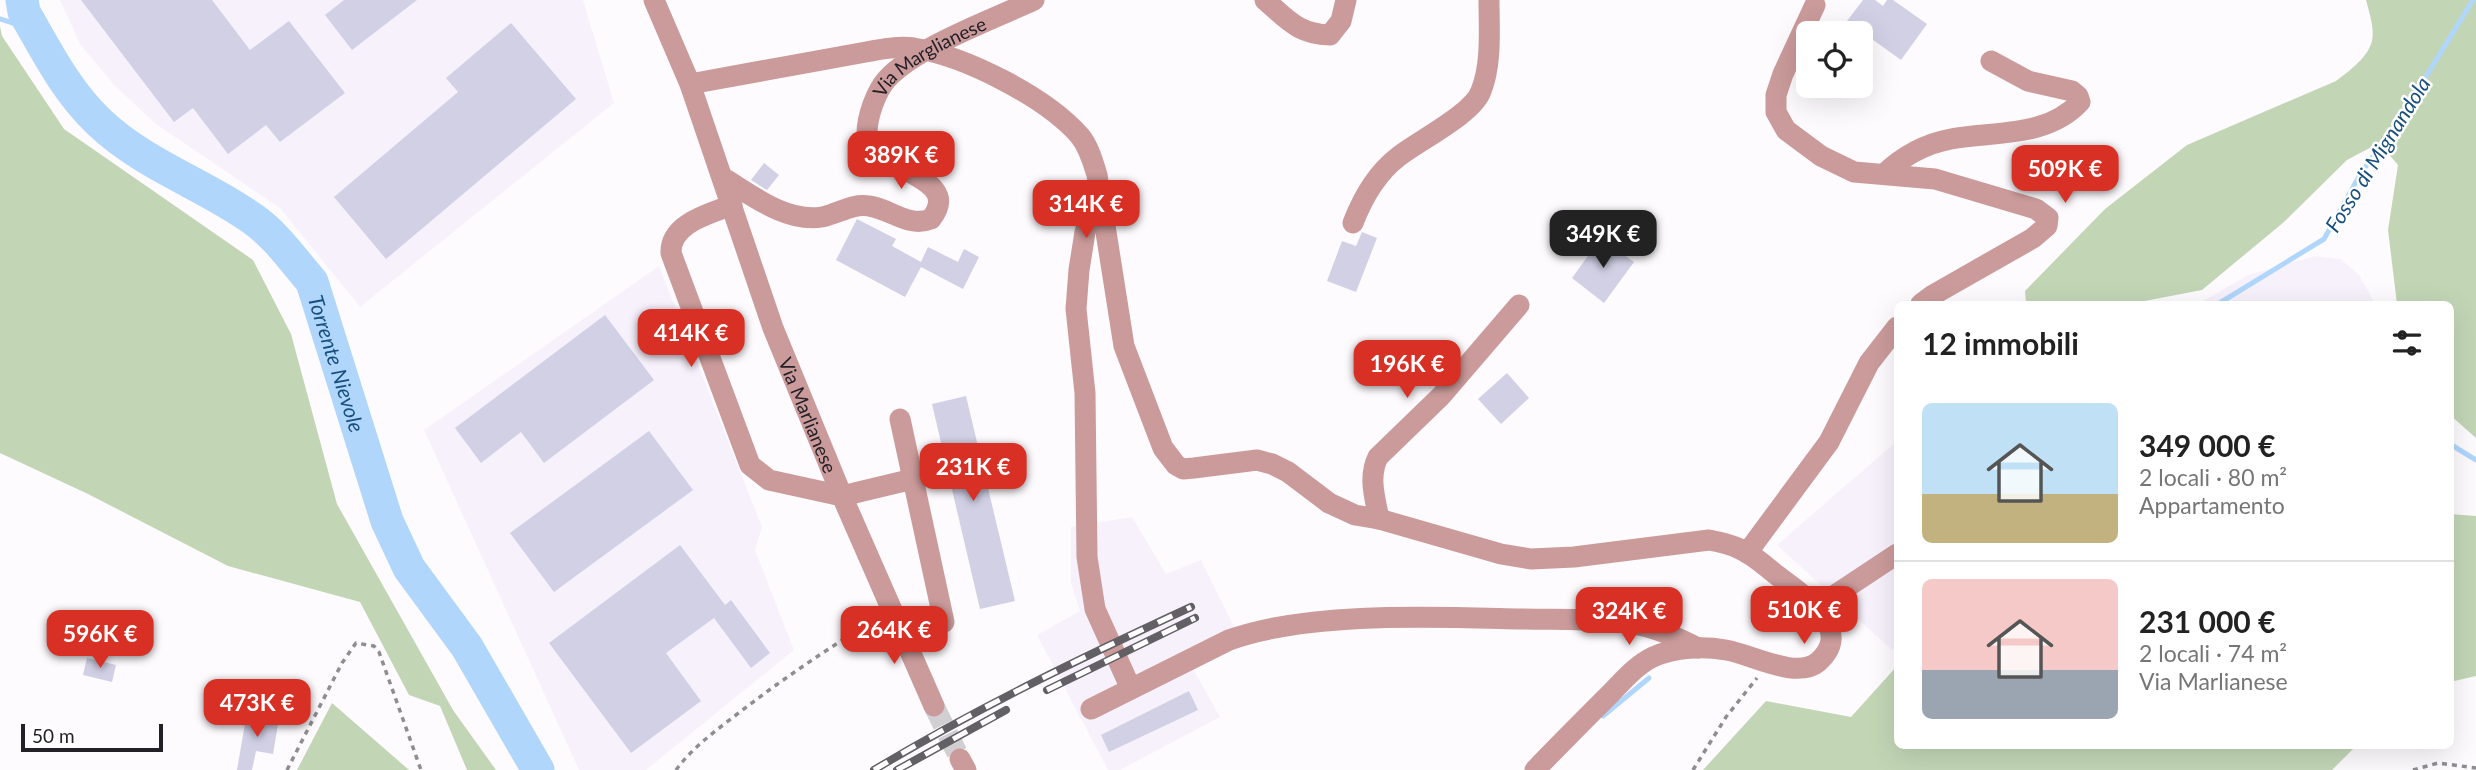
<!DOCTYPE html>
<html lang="it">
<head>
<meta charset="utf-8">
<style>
	:root { --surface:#fff; --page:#f2f2f2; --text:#222; --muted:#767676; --line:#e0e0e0; --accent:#d93025 }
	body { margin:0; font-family:Lato,sans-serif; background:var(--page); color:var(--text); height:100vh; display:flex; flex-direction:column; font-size:26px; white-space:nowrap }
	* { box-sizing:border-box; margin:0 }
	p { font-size:23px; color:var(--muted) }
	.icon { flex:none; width:38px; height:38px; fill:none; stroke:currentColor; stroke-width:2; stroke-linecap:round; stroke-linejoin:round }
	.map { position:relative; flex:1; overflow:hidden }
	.details { position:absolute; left:1894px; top:301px; width:560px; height:448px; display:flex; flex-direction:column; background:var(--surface); border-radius:10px; box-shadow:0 7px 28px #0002 }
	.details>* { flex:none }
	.tools { position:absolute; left:1796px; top:21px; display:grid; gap:14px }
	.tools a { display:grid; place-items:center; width:77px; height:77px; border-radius:10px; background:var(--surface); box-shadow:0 7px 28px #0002; font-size:35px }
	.scale { position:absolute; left:21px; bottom:18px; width:142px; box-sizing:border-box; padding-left:7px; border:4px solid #242027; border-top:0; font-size:19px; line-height:24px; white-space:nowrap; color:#242027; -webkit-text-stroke:5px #fff; paint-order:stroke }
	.price { position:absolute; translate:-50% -60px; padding:0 16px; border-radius:14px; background:var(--accent); color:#fff; font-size:23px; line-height:46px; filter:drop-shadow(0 2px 4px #0008) }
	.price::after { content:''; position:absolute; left:50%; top:42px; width:21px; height:16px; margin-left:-10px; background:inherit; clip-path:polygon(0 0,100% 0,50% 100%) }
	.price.active { background:#222; color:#fff }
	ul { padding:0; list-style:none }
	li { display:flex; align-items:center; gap:21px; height:175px; padding:0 28px }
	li+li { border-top:2px solid var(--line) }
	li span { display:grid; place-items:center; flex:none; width:196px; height:140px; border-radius:10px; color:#555 }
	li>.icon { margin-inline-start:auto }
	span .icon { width:84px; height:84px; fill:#fffc; stroke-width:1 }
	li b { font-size:30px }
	h2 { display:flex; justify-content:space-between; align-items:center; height:84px; padding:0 28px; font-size:30px }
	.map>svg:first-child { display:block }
	.built { fill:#f7f1fc }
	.green { fill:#c2d6b6 }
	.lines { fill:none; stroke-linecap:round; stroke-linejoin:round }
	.stream { stroke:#b0d6fc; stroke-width:5 }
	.river { stroke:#b0d6fc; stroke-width:33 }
	.building { fill:#d1d0e5 }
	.minor-tunnel { stroke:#d2cfd3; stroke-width:21; stroke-dasharray:21 10; stroke-linecap:butt }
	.path { stroke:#908d92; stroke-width:3.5; stroke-dasharray:5 5; stroke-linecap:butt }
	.minor { stroke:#ca9b9a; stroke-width:21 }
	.rail-casing { stroke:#625f65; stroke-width:8 }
	.rail { stroke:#fff; stroke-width:5; stroke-dasharray:16; stroke-linecap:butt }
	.labels { text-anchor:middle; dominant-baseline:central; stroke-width:5; stroke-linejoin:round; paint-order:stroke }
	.street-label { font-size:19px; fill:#242027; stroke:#fff }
	.water-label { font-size:21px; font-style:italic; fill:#184f7e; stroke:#fff }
</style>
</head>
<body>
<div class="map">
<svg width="2476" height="770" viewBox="0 0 2476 770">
	<rect width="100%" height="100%" fill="#fdfbfe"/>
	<g class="built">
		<path d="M60 0H583L614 103 360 307 280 208 156 124 114 85 80 44Z"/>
		<path d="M2315 256 2341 259 2360 276 2375 304H2198L2248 275Z"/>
		<path d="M659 266 762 527 755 550 794 650 646 770H579L424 430Z"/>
		<path d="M1897 441V646L1892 650 1777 545Z"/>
		<path d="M1132 517 1166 574 1201 560 1243 645 1193 669 1220 717 1120 770H1108L1037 635 1080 611 1071 583V527Z"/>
	</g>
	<g class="green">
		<path d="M2366 0H2476V438L2450 415V304H2397L2388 230 2398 165 2379 143 2347 160 2284 222 2202 290 2129 304H2026L2025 291 2105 209 2187 145 2336 81C2348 72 2366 59 2371 44 2376 32 2369 12 2366 0Z"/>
		<path d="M0 26 2 36 64 129 253 260 291 334 337 504 453 710 496 770H467L440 706 409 695 360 602 228 566 88 494 0 453Z"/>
		<path d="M2450 514 2476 516V676L2450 682Z"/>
		<path d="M1897 666V746H2356L2332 770H1703L1766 701 1851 717Z"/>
		<path d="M332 703 409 770H297Z"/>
	</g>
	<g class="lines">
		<g class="stream">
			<path d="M0 19 35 30"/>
			<path d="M2218 304 2324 239 2361 173 2401 117 2473 0"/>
			<path d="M2450 444 2476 460"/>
			<path d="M1603 716 1649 678"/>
		</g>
		<path class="river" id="s1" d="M22 0 24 12C46 50 66 91 99 122 144 165 204 184 253 219 276 235 294 261 312 282L387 521 409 568 467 647 538 770"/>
	</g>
	<g class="building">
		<path d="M81 0H212L250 50 289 21 345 93 280 142 266 125 228 154 193 108 174 122Z"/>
		<path d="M344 0H417L352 50 325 15Z"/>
		<path d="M1863 0H1875L1883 6 1887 0H1893L1927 24 1901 60 1847 21Z"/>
		<path d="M511 23 576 99 386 259 334 197 458 92 446 78Z"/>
		<path d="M764 163 779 175 767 190 751 180Z"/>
		<path d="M857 219 896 239 892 246 921 262 928 247 958 262 964 249 979 257 963 289 921 267 905 297 836 260Z"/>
		<path d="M1362 232 1377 238 1356 292 1327 281 1342 241 1356 246Z"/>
		<path d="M1601 238 1634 262 1604 303 1572 278Z"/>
		<path d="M605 315 654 380 544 463 521 432 481 463 455 428Z"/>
		<path d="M1507 373 1529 398 1501 424 1478 399Z"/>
		<path d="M966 396 1015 601 980 609 932 404Z"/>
		<path d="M649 431 693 490 554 592 510 533Z"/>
		<path d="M680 545 725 605 731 600 770 653 751 668 714 618 666 653 701 701 631 753 549 643Z"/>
		<path d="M87 658 116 665 112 682 83 675Z"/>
		<path d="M1189 691 1198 710 1109 752 1101 735Z"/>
		<path d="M247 712 279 718 273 754 256 751 252 770H237Z"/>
	</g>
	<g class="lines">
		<path class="minor-tunnel" d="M934 706 960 759"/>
		<g class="path">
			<path d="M287 770 342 663 356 643 374 646 379 652 421 770"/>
			<path d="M676 770C692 748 714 732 736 715 781 680 826 650 874 620"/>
			<path d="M1693 770 1726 717 1757 678"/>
			<path d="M2413 770 2438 763 2476 768"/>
		</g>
		<g class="minor">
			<path id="s2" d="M654 0 690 84 773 328 842 496 934 706"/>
			<path d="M1265 0C1288 20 1298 34 1330 35L1341 21 1346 0"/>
			<path d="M1815 5 1783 74 1776 95V112L1786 130 1821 156 1854 172 1935 179 2036 209 2048 218 2047 226 2033 238 1933 295 1921 304"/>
			<path d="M690 84 866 52C882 49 898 46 914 48 965 56 1046 97 1080 136 1089 147 1093 162 1097 175L1124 346 1163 448 1176 465 1183 469 1194 468 1257 460 1272 464 1288 472 1329 503 1355 515 1379 519 1501 554 1531 559 1574 557 1709 540C1720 542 1730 544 1740 549 1754 555 1766 567 1778 576 1802 594 1856 629 1818 662 1796 680 1751 654 1726 650 1703 646 1675 647 1653 657 1636 665 1622 682 1609 695 1584 720 1559 745 1535 770"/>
			<path d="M1884 174C1903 156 1924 144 1951 139 1994 131 2047 138 2080 102L2078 96 2072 91 2028 81 1991 61"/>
			<path id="s3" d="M722 177C750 194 786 223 822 217 838 214 852 203 869 206 891 209 908 228 931 219 966 174 867 171 867 133 867 117 876 91 887 79 916 47 994 19 1034 0"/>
			<path d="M1098 193 1085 232 1079 270 1076 309 1085 393 1087 557 1095 609 1131 689"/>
			<path d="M732 205C710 214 670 223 671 253L750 465 769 480 842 496 913 479"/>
			<path d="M1353 223C1363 197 1376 174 1398 157 1418 141 1473 114 1481 91 1492 64 1489 28 1489 0"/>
			<path d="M900 419 944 622"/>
			<path d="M1379 519C1375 498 1368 477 1378 457L1441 396 1519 305"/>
			<path d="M1747 553 1829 442 1869 363 1897 327"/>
			<path d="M1817 607 1897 554"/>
			<path d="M1091 709 1229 640C1310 611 1435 617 1521 619 1558 620 1597 618 1633 624 1657 628 1677 637 1698 648"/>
			<path d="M960 759 966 770"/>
		</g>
		<defs>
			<g id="rail">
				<path d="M1047 690 1195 618"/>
				<path d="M874 770C975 709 1083 657 1191 607"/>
				<path d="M897 770 1006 710"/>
			</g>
		</defs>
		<use href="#rail" class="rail-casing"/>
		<use href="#rail" class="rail"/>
	</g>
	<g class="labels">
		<g class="street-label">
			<text stroke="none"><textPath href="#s3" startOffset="453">Via Marglianese</textPath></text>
			<text stroke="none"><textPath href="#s2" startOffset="443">Via Marlianese</textPath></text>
		</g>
		<g class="water-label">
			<text transform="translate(2377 154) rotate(-58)">Fosso di Mignandola</text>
			<text stroke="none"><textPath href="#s1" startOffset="500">Torrente Nievole</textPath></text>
		</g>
	</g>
</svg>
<div class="tools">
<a><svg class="icon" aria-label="locate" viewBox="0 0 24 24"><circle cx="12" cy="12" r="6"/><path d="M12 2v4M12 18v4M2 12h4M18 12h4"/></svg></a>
</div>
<div class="scale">50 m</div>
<b class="price" style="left:901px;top:191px">389K €</b>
<b class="price" style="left:2065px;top:205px">509K €</b>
<b class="price" style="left:1086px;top:240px">314K €</b>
<b class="price active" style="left:1603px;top:270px">349K €</b>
<b class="price" style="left:691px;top:369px">414K €</b>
<b class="price" style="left:1407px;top:400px">196K €</b>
<b class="price" style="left:973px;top:503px">231K €</b>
<b class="price" style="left:1804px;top:646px">510K €</b>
<b class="price" style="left:1629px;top:647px">324K €</b>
<b class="price" style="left:894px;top:666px">264K €</b>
<b class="price" style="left:100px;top:670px">596K €</b>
<b class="price" style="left:257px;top:739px">473K €</b>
<section class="details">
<h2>12 immobili<svg class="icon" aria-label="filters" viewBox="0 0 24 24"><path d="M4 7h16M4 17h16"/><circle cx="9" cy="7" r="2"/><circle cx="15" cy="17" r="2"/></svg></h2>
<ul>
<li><span style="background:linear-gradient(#bfe0f5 65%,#c2b280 0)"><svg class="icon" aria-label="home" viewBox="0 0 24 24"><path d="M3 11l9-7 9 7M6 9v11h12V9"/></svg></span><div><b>349 000 €</b><p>2 locali · 80 m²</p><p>Appartamento</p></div></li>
<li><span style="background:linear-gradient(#f6c9c9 65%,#9aa5b1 0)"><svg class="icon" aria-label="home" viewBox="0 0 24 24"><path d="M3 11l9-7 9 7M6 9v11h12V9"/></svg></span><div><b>231 000 €</b><p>2 locali · 74 m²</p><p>Via Marlianese</p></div></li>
</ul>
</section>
</div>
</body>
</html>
